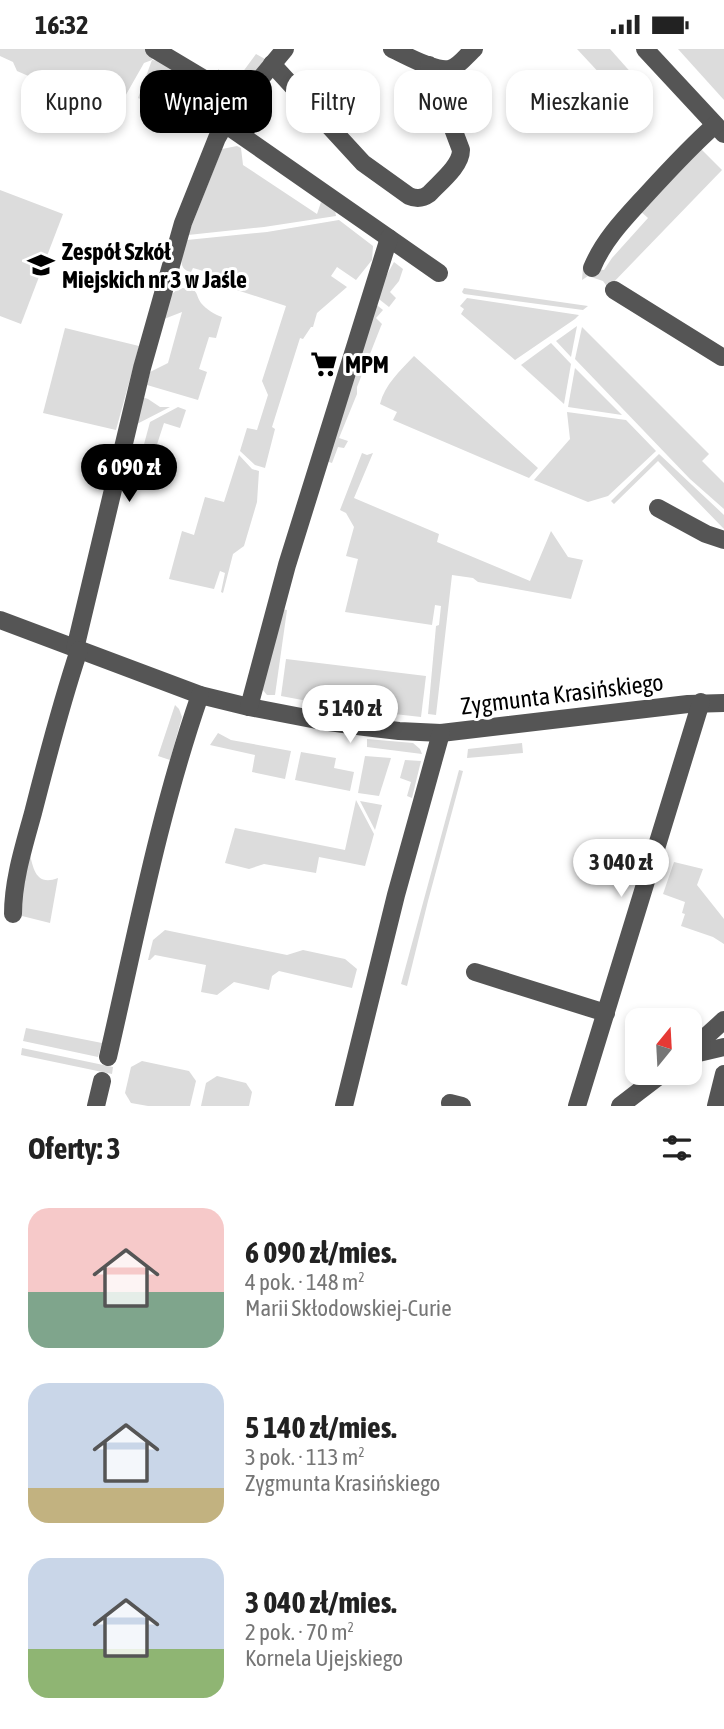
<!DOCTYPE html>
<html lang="pl">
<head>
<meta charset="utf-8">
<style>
	:root { --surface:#fff; --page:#f6f6f6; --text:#222; --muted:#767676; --accent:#000 }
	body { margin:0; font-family:"Asap Condensed",sans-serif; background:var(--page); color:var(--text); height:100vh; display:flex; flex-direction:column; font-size:26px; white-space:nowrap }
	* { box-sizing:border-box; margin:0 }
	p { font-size:23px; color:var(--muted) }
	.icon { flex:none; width:38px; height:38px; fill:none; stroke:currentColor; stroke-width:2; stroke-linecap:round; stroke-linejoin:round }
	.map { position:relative; height:1057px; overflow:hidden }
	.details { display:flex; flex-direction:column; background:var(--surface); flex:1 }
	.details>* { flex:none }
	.hud { position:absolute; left:21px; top:21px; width:682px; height:63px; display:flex; gap:14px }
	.needle { width:46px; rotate:18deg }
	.controls { position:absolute; left:625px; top:959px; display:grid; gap:14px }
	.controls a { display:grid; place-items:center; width:77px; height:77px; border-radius:14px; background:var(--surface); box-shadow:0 4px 10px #0003; font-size:35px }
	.price { position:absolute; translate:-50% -60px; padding:0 16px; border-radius:24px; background:#fff; color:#222; font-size:23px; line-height:46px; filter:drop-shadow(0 2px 4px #0008) }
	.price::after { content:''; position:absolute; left:50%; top:42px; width:21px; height:16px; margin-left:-10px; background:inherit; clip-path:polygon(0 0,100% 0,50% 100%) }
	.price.selected { background:var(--accent); color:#fff }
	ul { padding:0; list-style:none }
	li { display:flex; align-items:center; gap:21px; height:175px; padding:0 28px }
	li span { display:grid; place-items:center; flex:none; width:196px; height:140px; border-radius:21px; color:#555 }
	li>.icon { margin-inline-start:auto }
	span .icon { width:84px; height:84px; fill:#fffc; stroke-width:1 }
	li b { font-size:30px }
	h2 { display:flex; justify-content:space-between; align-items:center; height:84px; padding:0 28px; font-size:30px }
	.tag { padding:0 24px; border-radius:21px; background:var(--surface); box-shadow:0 4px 10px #0003; font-size:24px; line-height:63px }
	.tag.selected { background:var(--accent); color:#fff }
	.status { display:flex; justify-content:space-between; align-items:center; height:49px; padding:0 35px; background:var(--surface); direction:ltr }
	.status svg { height:19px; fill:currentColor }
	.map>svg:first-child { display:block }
	.green { fill:#dcdcdc }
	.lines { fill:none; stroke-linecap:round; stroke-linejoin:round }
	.minor { stroke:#555; stroke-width:18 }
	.labels { text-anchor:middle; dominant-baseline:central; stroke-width:6; stroke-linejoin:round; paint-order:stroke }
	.poi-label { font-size:24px; font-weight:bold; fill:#000; stroke:#fff; text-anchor:start }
	.street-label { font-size:24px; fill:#000; stroke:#fff }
</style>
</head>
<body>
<div class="status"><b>16:32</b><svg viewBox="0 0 49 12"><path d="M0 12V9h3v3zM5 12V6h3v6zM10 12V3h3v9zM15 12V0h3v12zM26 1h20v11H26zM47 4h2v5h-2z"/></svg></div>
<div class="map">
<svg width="724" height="1057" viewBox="0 0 724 1057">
	<rect width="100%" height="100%" fill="#fff"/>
	<g class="green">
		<path d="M0 0H156L152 11 158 12 215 45 222 54 223 60 212 78 206 77 138 49 152 11 144 14 115 65 17 22 13 13 0 7Z"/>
		<path d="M577 0H610L634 27 616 42Z"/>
		<path d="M678 0H724V51Z"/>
		<path d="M256 5 265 10C249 29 245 42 219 27L218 20 228 27 242 24Z"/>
		<path d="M237 97 241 99 243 116 317 165 321 153 335 161 336 167 264 178 188 186 222 100Z"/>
		<path d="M698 97 722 121 608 239 603 232 588 227 582 231 583 218 604 221 612 209 648 169 639 161Z"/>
		<path d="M0 141 63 165 21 275 0 267Z"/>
		<path d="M339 171 373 197 372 211 356 231 337 218 331 227 347 238 317 264 313 278H311L303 290 300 289 272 378 275 380 265 419 255 416 240 402 247 379 257 381 268 346 262 332 286 257 212 233 214 225 193 219 191 223C175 220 183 202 187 191L267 183Z"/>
		<path d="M394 213 403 220 399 232 390 243 396 249 389 258 375 247Z"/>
		<path d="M183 239C200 241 194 243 201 254 206 260 215 266 222 268L216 289 209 288 199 320 207 323 198 351 147 336 150 323 168 314 182 263 164 270C168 254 166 244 183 239Z"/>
		<path d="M464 239 588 257 583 261 464 245 462 243Z"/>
		<path d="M467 249 579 266 575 270 515 311 461 265 464 260 460 257Z"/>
		<path d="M373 253 383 261 376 269 382 275 381 277 357 338V345L339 389 348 392 344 399 338 398 332 414 326 412Z"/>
		<path d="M577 277 571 308 556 292Z"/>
		<path d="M582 278 709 405 702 412 724 434V460L690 430 575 310Z"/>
		<path d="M65 279 139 297 116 381 43 364Z"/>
		<path d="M551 294 571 315 564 355 521 316Z"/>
		<path d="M414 307 538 419 529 429 393 371 397 363 380 355C385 335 400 322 414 307Z"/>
		<path d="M575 319 622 366 568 358Z"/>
		<path d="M142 348 148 350 160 358H170L135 376Z"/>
		<path d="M178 358 186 361 180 379 164 374 146 429 125 432 132 403 143 399 150 373Z"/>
		<path d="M567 363 626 371 656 402 608 447 588 453 534 431 570 390Z"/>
		<path d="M362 404 367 406 373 404 354 449 439 485 437 493 530 532 551 482 568 508 583 511 571 550 478 533 473 529 452 526 436 666 428 665 436 577 439 576 441 557 435 556 432 576 345 563 358 510 346 507 354 478 346 464 340 461Z"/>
		<path d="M659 405 724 466V480L658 412 614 455 611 452Z"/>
		<path d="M239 406 252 420 259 422 257 453 244 497 233 505 223 544 221 543 225 524 220 522 214 540 169 530 182 482 194 486 205 448 224 453Z"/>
		<path d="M281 560 287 561 275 646H267L262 640Z"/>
		<path d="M286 610 426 627 421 668 350 660 281 647Z"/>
		<path d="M175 656 179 660 182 668 170 711 158 707Z"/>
		<path d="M218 684 231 691 291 702 285 730 252 723 255 706 210 696Z"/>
		<path d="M367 690 413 694 420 700 422 705 367 698Z"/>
		<path d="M522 694 523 704 467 709 468 700Z"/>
		<path d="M301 703 336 709 334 719 354 723 350 742 295 731Z"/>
		<path d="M365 707 391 709 379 747 358 744Z"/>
		<path d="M405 711 421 712 412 749 407 747 411 733 400 729Z"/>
		<path d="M459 721 463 722 428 852 407 937 401 935Z"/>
		<path d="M356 751 374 785 365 817 319 808 316 824 264 815 249 820 225 814 235 779 345 801Z"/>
		<path d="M360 752 382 756 375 781Z"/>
		<path d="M29 801C33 818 35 838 58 829L50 874 18 866Z"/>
		<path d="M674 813 703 820 697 836 724 870V895L713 888 681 877 685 865 682 864 685 853 663 845Z"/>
		<path d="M165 881 287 906 303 901 345 910 357 920 352 939 279 922 272 927 269 941 234 933 217 946 201 943 206 916 155 906 150 911H148L153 891Z"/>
		<path d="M26 979 102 994 98 1008 23 992Z"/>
		<path d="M22 999 113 1018 112 1025 21 1006Z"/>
		<path d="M142 1012 189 1022 196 1032 190 1057H148L131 1054 125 1044 131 1018Z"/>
		<path d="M217 1027 246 1034 252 1043 249 1057H201L206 1034Z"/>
	</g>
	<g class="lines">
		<g class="minor">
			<path d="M154 0 241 52"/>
			<path d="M392 0C406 6 437 25 452 19 460 16 467 6 474 0"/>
			<path d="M645 0 724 85"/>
			<path d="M272 15 363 114 409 147C416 150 422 150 429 145 440 133 461 117 461 101L429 16"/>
			<path d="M225 75 439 224"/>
			<path d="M592 219C604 190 626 168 647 145 669 121 691 97 715 76"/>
			<path d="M614 241 722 308"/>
			<path d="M658 459 706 485 724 491"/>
			<path d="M0 571 200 646 249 658 322 672 365 678 399 682 441 684 688 655 724 654"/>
			<path d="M75 600 142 319 183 174 217 89 225 75 232 64 285 0"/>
			<path d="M249 658 287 516 389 189"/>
			<path d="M13 865C13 831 24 797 33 764 47 709 61 655 79 601"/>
			<path d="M475 923 606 964"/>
			<path d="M690 1002 724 971"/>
			<path d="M690 1006 724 998"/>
			<path d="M108 1008C136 887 159 764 200 646"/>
			<path d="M450 1054 462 1057"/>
			<path d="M96 1057 102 1032"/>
			<path d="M344 1057 396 846 441 684"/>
			<path d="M577 1057 701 653"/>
			<path d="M620 1057 663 1024"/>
			<path d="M716 1057 724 1025"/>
		</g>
	</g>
	<defs>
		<symbol id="school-bare" viewBox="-9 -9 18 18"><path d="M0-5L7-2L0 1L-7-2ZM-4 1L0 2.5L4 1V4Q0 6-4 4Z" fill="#000" stroke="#fff" stroke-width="2.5" paint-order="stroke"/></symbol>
		<symbol id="supermarket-bare" viewBox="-9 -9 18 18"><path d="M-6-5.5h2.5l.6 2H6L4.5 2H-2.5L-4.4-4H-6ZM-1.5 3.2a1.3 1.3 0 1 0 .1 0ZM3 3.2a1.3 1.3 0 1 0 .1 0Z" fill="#000" stroke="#fff" stroke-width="2.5" paint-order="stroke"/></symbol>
	</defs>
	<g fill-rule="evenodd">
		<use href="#school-bare" x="22" y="197" width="38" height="38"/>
		<use href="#supermarket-bare" x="305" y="296" width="38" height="38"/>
	</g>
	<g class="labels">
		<g class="poi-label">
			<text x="62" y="202">Zespół Szkół<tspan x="62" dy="28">Miejskich nr 3 w Jaśle</tspan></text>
			<text x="345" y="315">MPM</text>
		</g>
		<g class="street-label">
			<text transform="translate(562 645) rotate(-7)">Zygmunta Krasińskiego</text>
		</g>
	</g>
</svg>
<div class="controls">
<a><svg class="needle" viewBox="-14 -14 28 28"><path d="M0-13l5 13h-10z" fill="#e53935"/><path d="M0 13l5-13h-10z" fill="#767676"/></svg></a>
</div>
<b class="price selected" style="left:129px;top:455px">6 090 zł</b>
<b class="price" style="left:350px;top:696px">5 140 zł</b>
<b class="price" style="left:621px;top:850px">3 040 zł</b>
<div class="hud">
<a class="tag">Kupno</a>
<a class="tag selected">Wynajem</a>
<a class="tag">Filtry</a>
<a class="tag">Nowe</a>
<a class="tag">Mieszkanie</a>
</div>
</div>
<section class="details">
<h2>Oferty: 3<svg class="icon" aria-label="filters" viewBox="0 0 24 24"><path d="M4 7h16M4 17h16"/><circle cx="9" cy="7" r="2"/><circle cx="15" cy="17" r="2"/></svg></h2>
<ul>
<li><span style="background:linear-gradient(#f6c9c9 60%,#7fa58c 0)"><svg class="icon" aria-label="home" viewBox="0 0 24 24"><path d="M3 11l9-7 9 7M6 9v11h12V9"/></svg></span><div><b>6 090 zł/mies.</b><p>4 pok. · 148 m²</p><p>Marii Skłodowskiej-Curie</p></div></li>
<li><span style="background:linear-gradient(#c9d6e8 75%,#c2b280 0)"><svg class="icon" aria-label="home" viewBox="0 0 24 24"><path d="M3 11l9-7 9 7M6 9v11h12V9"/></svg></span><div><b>5 140 zł/mies.</b><p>3 pok. · 113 m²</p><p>Zygmunta Krasińskiego</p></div></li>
<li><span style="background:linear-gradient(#c9d6e8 65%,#8fb573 0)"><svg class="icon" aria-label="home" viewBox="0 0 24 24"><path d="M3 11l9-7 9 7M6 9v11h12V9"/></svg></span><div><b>3 040 zł/mies.</b><p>2 pok. · 70 m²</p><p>Kornela Ujejskiego</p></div></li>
</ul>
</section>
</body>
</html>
